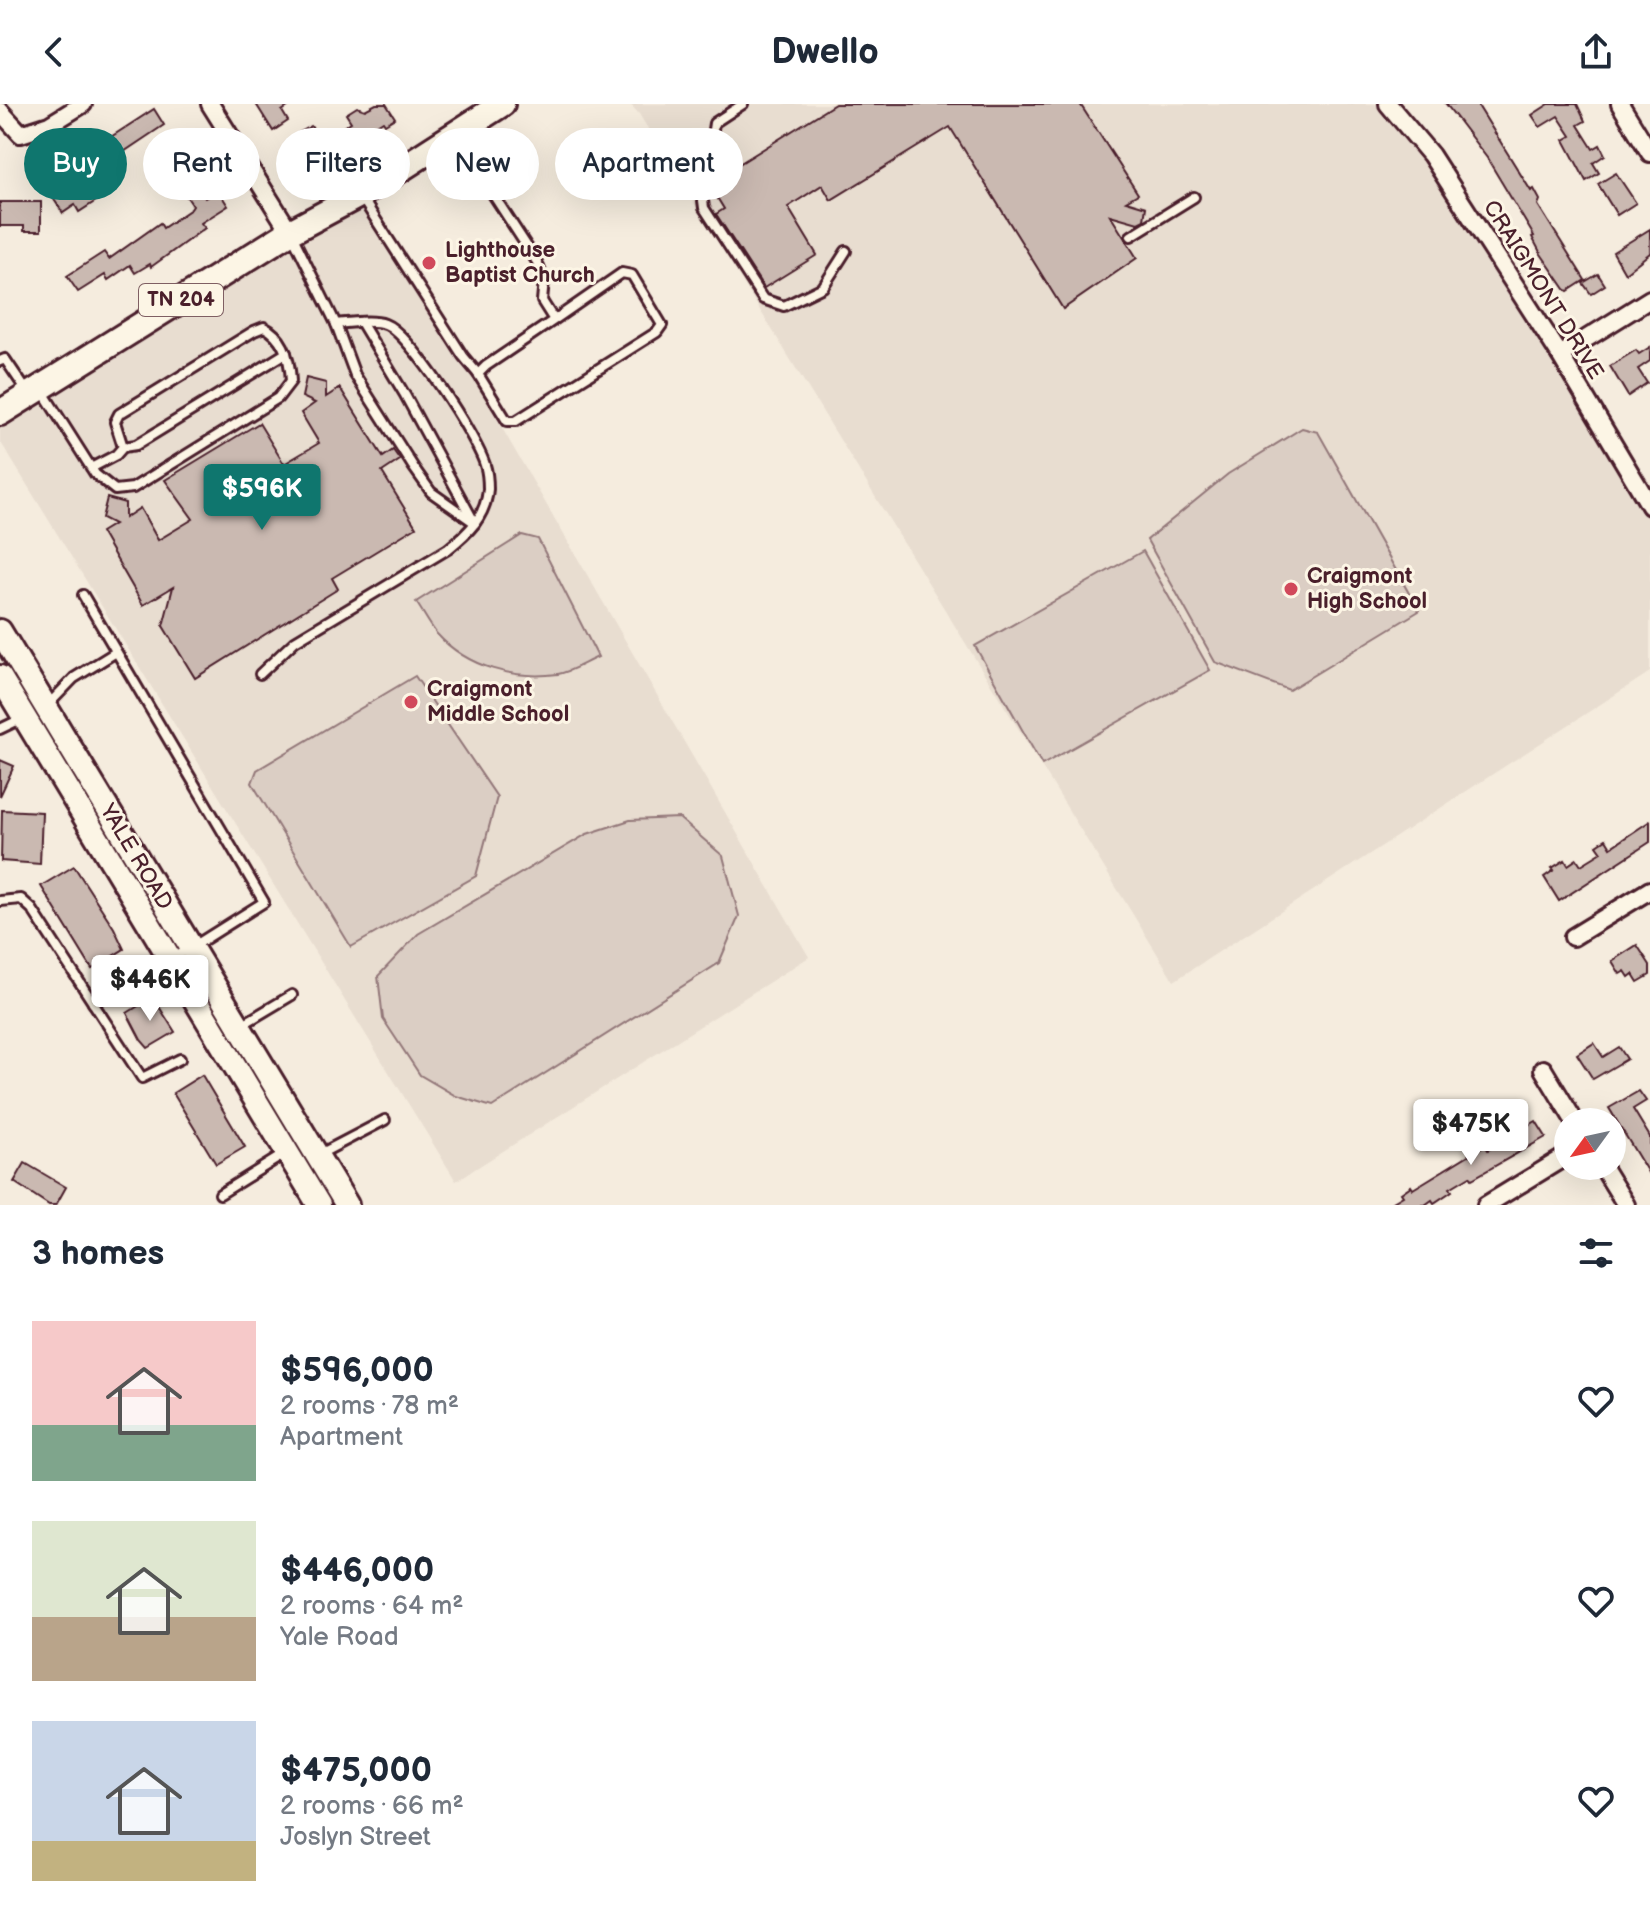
<!DOCTYPE html>
<html lang="en">
<head>
<meta charset="utf-8">
<style>
	:root { --surface:#fff; --page:#f6f6f7; --text:#1f2937; --muted:#747a83; --accent:#0f766e }
	body { margin:0; font-family:"Balsamiq Sans",sans-serif; background:var(--page); color:var(--text); height:100vh; display:flex; flex-direction:column; font-size:30px; white-space:nowrap }
	* { box-sizing:border-box; margin:0 }
	p { font-size:26px; color:var(--muted) }
	.icon { flex:none; width:44px; height:44px; fill:none; stroke:currentColor; stroke-width:2; stroke-linecap:round; stroke-linejoin:round }
	.map { position:relative; height:1101px; overflow:hidden }
	.drawer { display:flex; flex-direction:column; background:var(--surface); flex:1 }
	.drawer>* { flex:none }
	.banner { position:absolute; left:24px; top:24px; width:800px; height:72px; display:flex; gap:16px }
	.needle { width:52px; rotate:237deg }
	.fabs { position:absolute; left:1554px; top:1004px; display:grid; gap:16px }
	.fabs a { display:grid; place-items:center; width:72px; height:72px; border-radius:50%; background:var(--surface); box-shadow:0 8px 32px #0002; font-size:40px }
	.price { position:absolute; translate:-50% -68px; padding:0 18px; border-radius:8px; background:#fff; color:#222; font-size:26px; line-height:52px; filter:drop-shadow(0 2px 4px #0008) }
	.price::after { content:''; position:absolute; left:50%; top:48px; width:24px; height:18px; margin-left:-12px; background:inherit; clip-path:polygon(0 0,100% 0,50% 100%) }
	.price.current { background:var(--accent); color:#fff }
	ul { padding:0; list-style:none }
	li { display:flex; align-items:center; gap:24px; height:200px; padding:0 32px }
	li span { display:grid; place-items:center; flex:none; width:224px; height:160px; border-radius:0px; color:#555 }
	li>.icon { margin-inline-start:auto }
	span .icon { width:96px; height:96px; fill:#fffc; stroke-width:1 }
	li b { font-size:34px }
	h2 { display:flex; justify-content:space-between; align-items:center; height:96px; padding:0 32px; font-size:34px }
	.tag { padding:0 28px; border-radius:36px; background:var(--surface); box-shadow:0 8px 32px #0002; font-size:28px; line-height:72px }
	.tag.current { background:var(--accent); color:#fff }
	header { display:flex; justify-content:space-between; align-items:center; height:104px; padding:0 32px; background:var(--surface); font-size:36px; font-weight:600 }
	.map>svg:first-child { display:block }
	.built { fill:#e8ddd0 }
	.green { fill:#dbcec4; stroke:#927678; stroke-width:2 }
	.building { fill:#cab9b1; stroke:#4a1f2b; stroke-width:2 }
	.lines { fill:none; stroke-linecap:round; stroke-linejoin:round }
	.service-casing { stroke:#4a1f2b; stroke-width:14 }
	.minor-casing { stroke:#4a1f2b; stroke-width:22 }
	.secondary-casing { stroke:#4a1f2b; stroke-width:28 }
	.primary-casing { stroke:#4a1f2b; stroke-width:30 }
	.service { stroke:#fcf5e5; stroke-width:8 }
	.minor { stroke:#fcf5e5; stroke-width:16 }
	.secondary { stroke:#fcf5e5; stroke-width:22 }
	.primary { stroke:#fcf5e5; stroke-width:24 }
	.poi-dot { fill:#d1495b; stroke:#fcf5e5; stroke-width:3 }
	.labels { text-anchor:middle; dominant-baseline:central; stroke-width:6; stroke-linejoin:round; paint-order:stroke }
	.shield { fill:#fcf5e5; stroke:#7f5f63; stroke-width:2 }
	.shield-label { font-size:20px; font-weight:bold; fill:#4a1f2b }
	.poi-label { font-size:22px; font-weight:bold; fill:#4a1f2b; stroke:#fcf5e5; text-anchor:start }
	.street-label { font-size:22px; fill:#4a1f2b; stroke:#fcf5e5 }
</style>
</head>
<body>
<header><svg class="icon" aria-label="back" viewBox="0 0 24 24"><path d="M15 5l-7 7 7 7"/></svg>Dwello<svg class="icon" aria-label="share" viewBox="0 0 24 24"><path d="M12 15V3M7 8l5-5 5 5M5 13v7h14v-7"/></svg></header>
<div class="map">
<svg width="1650" height="1101" viewBox="0 0 1650 1101">
	<rect width="100%" height="100%" fill="#f5ecde"/>
	<filter id="ink" filterUnits="userSpaceOnUse"><feTurbulence type="fractalNoise" baseFrequency=".0125" numOctaves="2"/><feDisplacementMap in="SourceGraphic" scale="16" xChannelSelector="R" yChannelSelector="G"/><feConvolveMatrix kernelMatrix="1 2 1 2 8 2 1 2 1" color-interpolation-filters="sRGB"/></filter>
	<g filter="url(#ink)">
		<g class="built">
			<path d="M630 0H1388L1431 51 1650 402V568L1174 877 639 10Z"/>
			<path d="M365 88 809 853 456 1077 0 337V309Z"/>
		</g>
		<g class="green">
			<path d="M1302 324 1318 328 1419 507 1289 586 1215 558 1147 436 1228 370Z"/>
			<path d="M522 431 538 435 598 553C586 558 571 568 558 570 514 576 467 563 437 530 429 520 423 508 416 498Z"/>
			<path d="M1143 447 1210 566 1042 661 975 542Z"/>
			<path d="M415 572 497 693 476 772 351 843 252 679 257 666Z"/>
			<path d="M679 714 723 752 739 812 719 859 492 1003 456 992 420 971 383 915 378 872 418 830 587 730 630 716Z"/>
		</g>
		<g class="building">
			<path d="M256 0H292L282 7 288 17 273 27Z"/>
			<path d="M376 0H386L395 14 385 20 383 17 316 60 297 30 311 22 321 37 351 18 346 10 357 3 365 6Z"/>
			<path d="M835 0H1080L1138 90 1126 97 1146 103 1144 116 1138 119 1110 111 1137 154 1063 205 950 23 831 96 822 81 788 103 817 151 764 184 716 110 724 105 710 82 738 64 736 62Z"/>
			<path d="M1446 0H1477L1531 87 1534 85 1540 96 1538 101 1585 176 1568 187 1565 185 1541 150 1532 133 1534 132 1487 54Z"/>
			<path d="M1549 0H1577L1585 17 1578 21 1593 45 1600 41 1605 51 1593 59 1599 69 1586 77 1564 36 1571 32 1558 12 1540 23 1532 11Z"/>
			<path d="M154 5 164 21 85 74 99 95 79 108 75 101 63 109 53 94 66 86 60 76 87 58 83 51Z"/>
			<path d="M188 41 199 57 186 65 205 94 218 86 228 102 201 119 205 124 151 163 150 160 135 169 130 161 108 176 105 171 78 188 67 172 104 148 109 155 160 119 163 124 191 105 193 102 174 74 171 75 161 59Z"/>
			<path d="M1616 69 1636 99 1617 111 1598 80Z"/>
			<path d="M0 98H41V127H24V122H0Z"/>
			<path d="M1650 125V149L1625 169 1613 148Z"/>
			<path d="M1598 170 1605 181 1591 190 1583 179Z"/>
			<path d="M1650 243V257L1638 265 1647 279 1628 292 1610 262 1636 246 1639 250Z"/>
			<path d="M306 274 326 279V293L340 284 383 353 393 346 400 356 382 368 416 423 332 474 338 485 195 574 163 522 173 483 143 501 101 428 114 420 102 414 107 394 125 399V414L140 404 158 436 193 415 165 376 259 319 284 360 319 339 301 309 315 299 302 293Z"/>
			<path d="M0 656 14 662 0 692Z"/>
			<path d="M2 706 42 708 40 760 1 757Z"/>
			<path d="M1650 717V738L1559 797 1544 773 1554 766 1552 764 1565 756 1568 761 1577 755 1581 761 1602 748 1597 741 1606 735 1611 743Z"/>
			<path d="M74 762 114 824 124 845 92 865 41 782Z"/>
			<path d="M1637 841 1650 861V871L1638 878 1633 870 1629 873 1625 867 1620 870 1612 857Z"/>
			<path d="M153 893 175 928 148 944 141 936 127 909Z"/>
			<path d="M1594 939 1603 953 1619 943 1627 955 1593 975 1577 950Z"/>
			<path d="M202 971 245 1043 216 1060 173 989Z"/>
			<path d="M1639 987 1646 997 1633 1005 1650 1033V1072L1609 1004Z"/>
			<path d="M1536 1017 1546 1033 1472 1075 1470 1072 1450 1084 1452 1087 1434 1099 1432 1096 1425 1101H1388L1403 1092 1401 1089 1411 1082 1413 1085 1485 1041 1488 1046Z"/>
			<path d="M25 1059 66 1083 56 1101H49L14 1078Z"/>
		</g>
		<g class="lines">
			<defs>
				<g id="service">
					<path d="M743 0 714 19 710 45 700 74 704 104 763 195 784 202 823 183 846 147"/>
					<path d="M457 35 537 158 544 176 542 197 554 216 486 262 478 270 507 317H516L657 228 662 221 632 171 622 169 554 216"/>
					<path d="M362 94 463 252 478 270"/>
					<path d="M292 131 336 220 355 271 414 364 431 388 475 419"/>
					<path d="M1131 132 1194 93"/>
					<path d="M361 218 405 291 473 416"/>
					<path d="M0 257 5 255 28 289"/>
					<path d="M41 285 95 370 115 386 133 384 278 294 291 277C290 257 284 233 264 223L254 227 119 310 115 318 123 343 116 351 91 364"/>
					<path d="M123 343 136 341 286 249"/>
					<path d="M83 491 264 798 191 844 93 899"/>
					<path d="M260 570 295 537 448 445C467 430 486 413 488 385 488 378 487 367 485 361 477 334 410 229 385 220 372 215 350 219 336 220"/>
					<path d="M47 602 74 574 116 548"/>
					<path d="M0 625 25 613"/>
					<path d="M0 797 21 795 32 805 142 974 180 955"/>
					<path d="M240 922 292 891"/>
					<path d="M318 1051 385 1016"/>
					<path d="M220 1090 286 1049"/>
				</g>
				<g id="minor">
					<path d="M210 0 290 128"/>
					<path d="M1388 0 1431 51 1560 251 1650 402"/>
					<path d="M1620 0 1650 49"/>
					<path d="M0 7 21 30 49 21 83 0"/>
					<path d="M1560 251 1650 195"/>
					<path d="M1573 833 1650 786"/>
					<path d="M1543 965 1575 1018"/>
					<path d="M1602 1062 1626 1101"/>
					<path d="M1486 1101 1568 1051"/>
				</g>
				<g id="secondary">
					<path d="M0 527 347 1101"/>
					<path d="M0 573 319 1101"/>
				</g>
				<path id="primary" d="M0 309 290 128 365 88 502 0"/>
			</defs>
			<use href="#service" class="service-casing"/>
			<use href="#minor" class="minor-casing"/>
			<use href="#secondary" class="secondary-casing"/>
			<use href="#primary" class="primary-casing"/>
			<use href="#service" class="service"/>
			<use href="#minor" class="minor"/>
			<use href="#secondary" class="secondary"/>
			<use href="#primary" class="primary"/>
		</g>
	</g>
	<g class="poi-dot">
		<circle cx="429" cy="159" r="8"/>
		<circle cx="1291" cy="485" r="8"/>
		<circle cx="411" cy="598" r="8"/>
	</g>
	<g class="labels">
		<rect class="shield" x="139" y="180" width="84" height="32" rx="6"/>
		<g class="shield-label">
			<text x="181" y="196">TN 204</text>
		</g>
		<g class="poi-label">
			<text x="445" y="146">Lighthouse<tspan x="445" dy="25">Baptist Church</tspan></text>
			<text x="1307" y="472">Craigmont<tspan x="1307" dy="25">High School</tspan></text>
			<text x="427" y="585">Craigmont<tspan x="427" dy="25">Middle School</tspan></text>
		</g>
		<g class="street-label">
			<text transform="translate(1543 186) rotate(58)">CRAIGMONT DRIVE</text>
			<text transform="translate(136 753) rotate(59)">YALE ROAD</text>
		</g>
	</g>
</svg>
<div class="fabs">
<a><svg class="needle" viewBox="-14 -14 28 28"><path d="M0-13l5 13h-10z" fill="#e53935"/><path d="M0 13l5-13h-10z" fill="#747a83"/></svg></a>
</div>
<b class="price current" style="left:262px;top:428px">$596K</b>
<b class="price" style="left:150px;top:919px">$446K</b>
<b class="price" style="left:1471px;top:1063px">$475K</b>
<div class="banner">
<a class="tag current">Buy</a>
<a class="tag">Rent</a>
<a class="tag">Filters</a>
<a class="tag">New</a>
<a class="tag">Apartment</a>
</div>
</div>
<section class="drawer">
<h2>3 homes<svg class="icon" aria-label="filters" viewBox="0 0 24 24"><path d="M4 7h16M4 17h16"/><circle cx="9" cy="7" r="2"/><circle cx="15" cy="17" r="2"/></svg></h2>
<ul>
<li><span style="background:linear-gradient(#f6c9c9 65%,#7fa58c 0)"><svg class="icon" aria-label="home" viewBox="0 0 24 24"><path d="M3 11l9-7 9 7M6 9v11h12V9"/></svg></span><div><b>$596,000</b><p>2 rooms · 78 m²</p><p>Apartment</p></div><svg class="icon" aria-label="heart" viewBox="0 0 24 24"><path d="M12 20l-8-8c-3-5 5-10 8-4 3-6 11-1 8 4z"/></svg></li>
<li><span style="background:linear-gradient(#dfe7d0 60%,#b9a48a 0)"><svg class="icon" aria-label="home" viewBox="0 0 24 24"><path d="M3 11l9-7 9 7M6 9v11h12V9"/></svg></span><div><b>$446,000</b><p>2 rooms · 64 m²</p><p>Yale Road</p></div><svg class="icon" aria-label="heart" viewBox="0 0 24 24"><path d="M12 20l-8-8c-3-5 5-10 8-4 3-6 11-1 8 4z"/></svg></li>
<li><span style="background:linear-gradient(#c9d6e8 75%,#c2b280 0)"><svg class="icon" aria-label="home" viewBox="0 0 24 24"><path d="M3 11l9-7 9 7M6 9v11h12V9"/></svg></span><div><b>$475,000</b><p>2 rooms · 66 m²</p><p>Joslyn Street</p></div><svg class="icon" aria-label="heart" viewBox="0 0 24 24"><path d="M12 20l-8-8c-3-5 5-10 8-4 3-6 11-1 8 4z"/></svg></li>
</ul>
</section>
</body>
</html>
